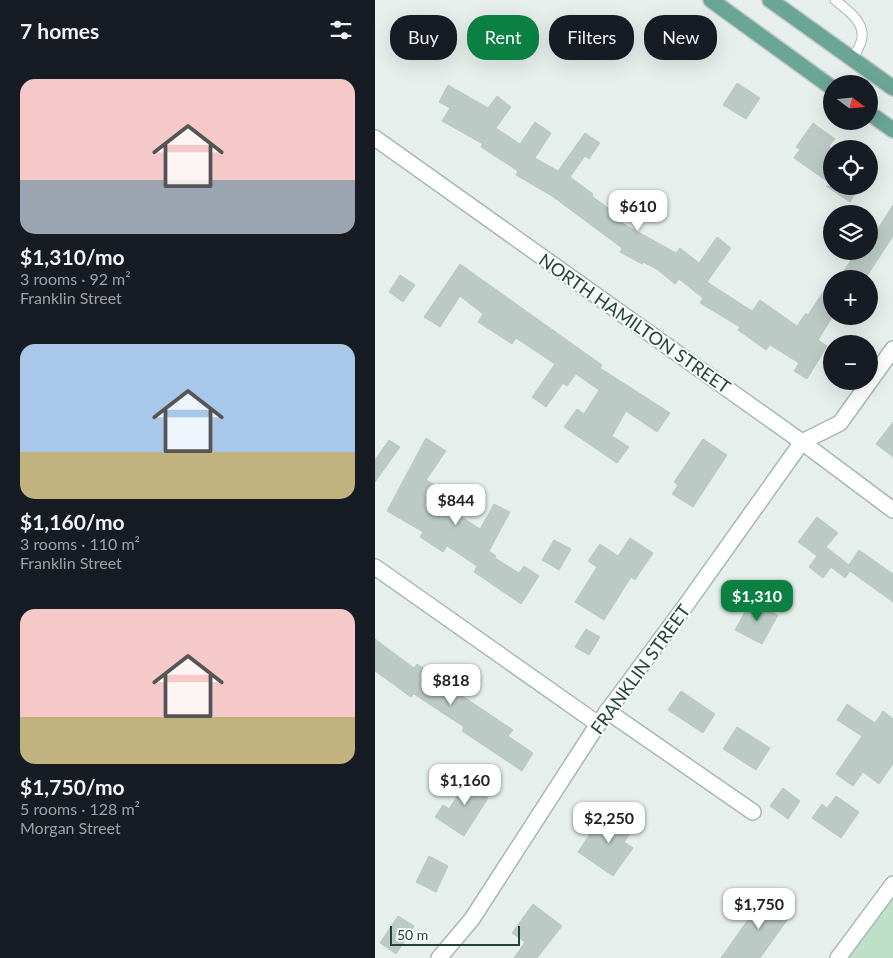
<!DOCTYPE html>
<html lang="en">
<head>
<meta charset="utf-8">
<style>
	:root { --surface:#171b24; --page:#242831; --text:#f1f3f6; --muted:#9ea1a6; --accent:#0b8043 }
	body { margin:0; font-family:Lato,sans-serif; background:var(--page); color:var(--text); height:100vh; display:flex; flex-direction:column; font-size:19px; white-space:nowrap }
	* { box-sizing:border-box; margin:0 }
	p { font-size:16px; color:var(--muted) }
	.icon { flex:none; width:28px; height:28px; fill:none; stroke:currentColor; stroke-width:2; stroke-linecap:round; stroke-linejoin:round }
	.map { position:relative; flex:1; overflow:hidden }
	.details { display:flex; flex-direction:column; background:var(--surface); width:375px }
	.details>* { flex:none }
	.banner { position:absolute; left:15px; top:15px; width:428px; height:45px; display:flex; gap:10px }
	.needle { width:32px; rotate:106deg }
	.fabs { position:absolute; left:448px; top:75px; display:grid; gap:10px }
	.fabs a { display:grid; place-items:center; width:55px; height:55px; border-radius:50%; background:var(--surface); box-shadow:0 5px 20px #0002; font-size:25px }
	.scale { position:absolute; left:15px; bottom:12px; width:130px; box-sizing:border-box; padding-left:5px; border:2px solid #24423a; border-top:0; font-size:14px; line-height:18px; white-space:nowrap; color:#24423a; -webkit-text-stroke:4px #f7fbf9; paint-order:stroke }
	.price { position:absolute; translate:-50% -42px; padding:0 11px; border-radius:10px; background:#fff; color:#222; font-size:16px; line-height:32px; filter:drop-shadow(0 1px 2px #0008) }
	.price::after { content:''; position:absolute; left:50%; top:30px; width:15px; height:11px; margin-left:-8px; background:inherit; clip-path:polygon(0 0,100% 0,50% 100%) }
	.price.on { background:var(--accent); color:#fff }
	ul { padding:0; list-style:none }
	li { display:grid; align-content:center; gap:10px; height:265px; padding:0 20px }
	li span { display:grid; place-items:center; height:155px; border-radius:15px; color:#555 }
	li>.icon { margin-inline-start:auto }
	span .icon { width:90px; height:90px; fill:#fffc; stroke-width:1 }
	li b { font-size:21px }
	h2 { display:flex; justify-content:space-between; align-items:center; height:60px; padding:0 20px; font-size:21px }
	.chip { padding:0 18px; border-radius:20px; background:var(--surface); box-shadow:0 5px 20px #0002; font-size:18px; line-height:45px }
	.chip.on { background:var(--accent); color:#fff }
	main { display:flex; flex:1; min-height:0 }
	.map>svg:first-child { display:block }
	.green { fill:#bfe0c8 }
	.building { fill:#bbcac4; stroke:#b8c9c2 }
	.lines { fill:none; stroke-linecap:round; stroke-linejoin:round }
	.service-casing { stroke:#a8b8b2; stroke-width:11 }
	.minor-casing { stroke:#a8b8b2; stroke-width:18 }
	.primary-casing { stroke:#c2cac8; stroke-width:18 }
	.service { stroke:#fff; stroke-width:9 }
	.minor { stroke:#fff; stroke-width:15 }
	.primary { stroke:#6aa596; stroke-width:15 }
	.labels { text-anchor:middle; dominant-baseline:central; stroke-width:4; stroke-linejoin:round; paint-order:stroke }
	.street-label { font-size:18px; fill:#24423a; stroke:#f7fbf9 }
</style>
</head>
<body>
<main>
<section class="details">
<h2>7 homes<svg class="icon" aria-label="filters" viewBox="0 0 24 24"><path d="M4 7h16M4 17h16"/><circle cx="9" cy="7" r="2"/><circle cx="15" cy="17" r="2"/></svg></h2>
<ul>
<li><span style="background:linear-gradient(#f6c9c9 65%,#9aa5b1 0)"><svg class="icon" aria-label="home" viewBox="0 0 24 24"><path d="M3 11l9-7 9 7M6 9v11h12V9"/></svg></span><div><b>$1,310/mo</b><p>3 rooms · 92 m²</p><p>Franklin Street</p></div></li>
<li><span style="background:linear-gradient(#a9c7e8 70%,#c2b280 0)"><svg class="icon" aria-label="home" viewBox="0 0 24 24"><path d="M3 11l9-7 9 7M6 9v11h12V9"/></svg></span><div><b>$1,160/mo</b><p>3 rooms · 110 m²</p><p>Franklin Street</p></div></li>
<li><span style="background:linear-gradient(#f6c9c9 70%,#c2b280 0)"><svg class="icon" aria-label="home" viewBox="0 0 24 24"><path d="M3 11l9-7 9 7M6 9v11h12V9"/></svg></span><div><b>$1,750/mo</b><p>5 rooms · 128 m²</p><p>Morgan Street</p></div></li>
</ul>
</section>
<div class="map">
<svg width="518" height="958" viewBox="0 0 518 958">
	<rect width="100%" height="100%" fill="#e6efeb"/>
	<path class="green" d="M518 892V958H469Z"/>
	<g class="building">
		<path d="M362 83 385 98 371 119 348 105Z"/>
		<path d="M73 85 113 108 122 96 136 107 121 128 145 144 160 122 176 133 160 158 183 171 210 133 225 143 214 159 210 156 195 177 218 194 217 196 249 220 247 223 301 253 305 248 324 263 342 237 356 248 332 282 377 311 385 300 422 326 431 313 433 315 456 280V319L443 340 452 346 432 379 419 371 424 363 395 345 391 350 363 330 365 327 325 303 328 298 304 279 300 284 283 270 268 262 267 264 245 252 247 248 177 196 141 175 143 171 106 147 108 144 67 121 75 108 64 102Z"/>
		<path d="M438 123 460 139 454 146 456 148V184L419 158 425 149 421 147Z"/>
		<path d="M451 186H485L475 202Z"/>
		<path d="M518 205V236L490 279H474L467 274 482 251H494V243Z"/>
		<path d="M85 264 227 365 225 368 295 413 282 432 251 411 237 436 254 447 242 463 189 427 202 409 209 414 224 390 201 374 192 386 188 383 171 407 157 397 180 364 141 338 137 344 103 322 108 314 85 296 65 327 49 317Z"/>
		<path d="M25 275 40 285 28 302 14 292Z"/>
		<path d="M518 422V457L501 444Z"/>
		<path d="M51 438 71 451 51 480 64 487 57 498 105 529 119 504 135 512 114 551 121 556 120 558 144 573 149 566 164 576 146 604 99 572 102 566 72 546 68 552 45 537 48 532 12 511Z"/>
		<path d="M328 439 352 455 318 507 297 494 303 485 299 482Z"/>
		<path d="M14 440 25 447 0 482V460Z"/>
		<path d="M442 517 463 533 451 547 474 565 484 550 518 574V602L475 571 470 578 456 567 448 578 434 567 442 556 423 542Z"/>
		<path d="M255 538 278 553 260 580 256 577 229 620 200 602 222 567 213 561 225 544 243 556Z"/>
		<path d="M179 540 196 549 184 570 167 560Z"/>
		<path d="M376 601 403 615 387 644 360 630Z"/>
		<path d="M211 629 225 637 214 655 200 647Z"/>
		<path d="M0 639 39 668 42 664 54 672 53 673 138 730 133 736 158 753 147 771 87 731 89 727 39 694 36 697 0 671Z"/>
		<path d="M306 691 340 714 328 733 293 710Z"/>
		<path d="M472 704 500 723 508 711 518 719V764L504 784 488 772 478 786 461 774 487 736 462 720Z"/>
		<path d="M362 727 395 748 381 770 348 749Z"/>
		<path d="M96 775 115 787 110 796 113 798 89 836 60 817 68 805 74 809Z"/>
		<path d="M408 788 425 801 413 819 395 806Z"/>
		<path d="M461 796 484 812 466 838 437 818 447 804 452 808Z"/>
		<path d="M242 812 261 825 249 842 258 848 238 876 203 852 222 823 230 829Z"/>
		<path d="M54 856 73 866 61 892 41 882Z"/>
		<path d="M391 894 417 913 385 958H346Z"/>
		<path d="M158 904 187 926 162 958H139L150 942 137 933Z"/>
		<path d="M23 916 39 926 21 954 5 943Z"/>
	</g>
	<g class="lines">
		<defs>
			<path id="service" d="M460 0C471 9 489 21 487 37 487 44 480 53 478 59"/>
			<g id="minor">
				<path d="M0 138 427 442 518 510"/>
				<path d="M0 567 223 724"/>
				<path d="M232 711 378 812"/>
				<path d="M64 958 97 919 223 724 311 605 427 442 465 423 518 349"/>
				<path d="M463 958 518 884"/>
			</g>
			<g id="primary">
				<path d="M336 0 456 87"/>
				<path d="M395 0 518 88"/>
				<path d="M494 113 518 130"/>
			</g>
		</defs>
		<use href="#service" class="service-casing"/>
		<use href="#minor" class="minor-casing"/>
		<use href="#primary" class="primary-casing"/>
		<use href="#service" class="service"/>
		<use href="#minor" class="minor"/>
		<use href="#primary" class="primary"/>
	</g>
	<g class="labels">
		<g class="street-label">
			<text transform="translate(260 323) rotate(35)">NORTH HAMILTON STREET</text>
			<text transform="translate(265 669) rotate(-54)">FRANKLIN STREET</text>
		</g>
	</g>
</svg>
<div class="fabs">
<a><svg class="needle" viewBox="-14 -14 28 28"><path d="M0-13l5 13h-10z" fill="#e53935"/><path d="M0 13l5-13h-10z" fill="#9ea1a6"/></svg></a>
<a><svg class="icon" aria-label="locate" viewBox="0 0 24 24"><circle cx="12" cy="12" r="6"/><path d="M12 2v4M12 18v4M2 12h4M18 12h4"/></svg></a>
<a><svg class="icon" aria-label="layers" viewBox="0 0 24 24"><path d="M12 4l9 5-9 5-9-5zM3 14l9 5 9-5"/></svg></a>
<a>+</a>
<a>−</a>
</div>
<div class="scale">50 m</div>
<b class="price" style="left:263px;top:232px">$610</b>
<b class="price" style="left:81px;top:526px">$844</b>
<b class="price on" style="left:382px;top:622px">$1,310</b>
<b class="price" style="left:76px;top:706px">$818</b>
<b class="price" style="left:90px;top:806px">$1,160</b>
<b class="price" style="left:234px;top:844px">$2,250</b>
<b class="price" style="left:384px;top:930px">$1,750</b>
<div class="banner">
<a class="chip">Buy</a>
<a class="chip on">Rent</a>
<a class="chip">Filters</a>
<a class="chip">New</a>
</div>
</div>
</main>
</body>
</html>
